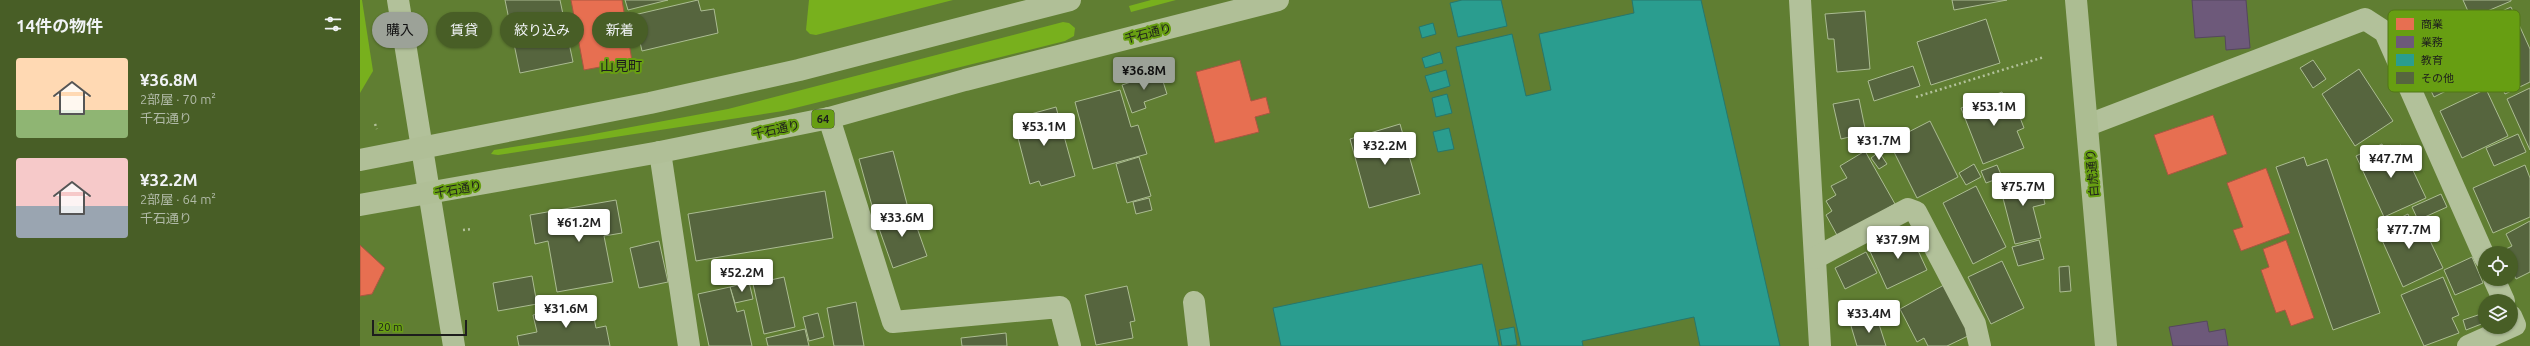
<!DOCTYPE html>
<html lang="ja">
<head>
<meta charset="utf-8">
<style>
	:root { --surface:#485e26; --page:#4f642e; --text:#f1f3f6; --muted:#b1baa7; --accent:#9ca298 }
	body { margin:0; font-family:Ubuntu,"Noto Sans JP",sans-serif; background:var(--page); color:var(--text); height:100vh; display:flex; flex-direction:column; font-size:15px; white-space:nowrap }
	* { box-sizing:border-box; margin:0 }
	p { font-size:13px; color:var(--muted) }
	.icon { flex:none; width:22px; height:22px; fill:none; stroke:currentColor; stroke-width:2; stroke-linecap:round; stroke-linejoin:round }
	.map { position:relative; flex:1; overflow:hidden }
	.drawer { display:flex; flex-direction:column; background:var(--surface); width:360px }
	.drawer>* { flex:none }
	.top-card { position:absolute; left:12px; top:12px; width:380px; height:36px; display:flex; gap:8px }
	.buttons { position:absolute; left:2118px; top:246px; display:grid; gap:8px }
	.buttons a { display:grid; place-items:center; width:40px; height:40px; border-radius:50%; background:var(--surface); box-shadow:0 1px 3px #0004; font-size:20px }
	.scale { position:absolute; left:12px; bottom:10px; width:95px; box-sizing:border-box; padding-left:4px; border:2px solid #1d1d1d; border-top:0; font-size:11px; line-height:14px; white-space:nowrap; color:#1d1d1d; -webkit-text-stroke:3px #679e12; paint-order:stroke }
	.price { position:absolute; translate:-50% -34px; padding:0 9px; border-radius:4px; background:#fff; color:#222; font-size:13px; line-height:26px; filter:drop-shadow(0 1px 2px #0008) }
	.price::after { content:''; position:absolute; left:50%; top:24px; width:12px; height:9px; margin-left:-6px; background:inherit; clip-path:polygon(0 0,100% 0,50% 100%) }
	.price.active { background:var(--accent); color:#111 }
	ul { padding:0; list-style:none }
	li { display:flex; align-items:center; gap:12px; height:100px; padding:0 16px }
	li span { display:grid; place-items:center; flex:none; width:112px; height:80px; border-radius:4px; color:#555 }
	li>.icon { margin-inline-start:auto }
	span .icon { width:48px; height:48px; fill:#fffc; stroke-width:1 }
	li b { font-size:17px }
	h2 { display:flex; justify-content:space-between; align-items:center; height:48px; padding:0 16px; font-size:17px }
	.chip { padding:0 14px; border-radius:18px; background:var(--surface); box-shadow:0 1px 3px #0004; font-size:14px; line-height:36px }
	.chip.active { background:var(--accent); color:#111 }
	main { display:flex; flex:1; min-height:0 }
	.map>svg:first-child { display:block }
	.green { fill:#78b01d }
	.shops { fill:#e76f51; stroke:#aa5641 }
	.offices { fill:#6d597a; stroke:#55475e }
	.schools { fill:#2a9d8f; stroke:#26776d }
	.building { fill:#56653e; stroke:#abbc92 }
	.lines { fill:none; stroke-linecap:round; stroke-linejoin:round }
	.path { stroke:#b2c19a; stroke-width:2.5; stroke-dasharray:2 3; stroke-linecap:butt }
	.street { stroke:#b2c19a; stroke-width:22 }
	.secondary { stroke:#acbd92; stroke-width:22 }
	.primary { stroke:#b0bf97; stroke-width:22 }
	.labels { text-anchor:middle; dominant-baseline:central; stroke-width:4; stroke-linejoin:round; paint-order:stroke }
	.shield { fill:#679e12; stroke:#33441a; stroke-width:1 }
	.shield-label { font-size:11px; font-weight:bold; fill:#1d1d1d }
	.street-label { font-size:12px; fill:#1d1d1d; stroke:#679e12 }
	.quarter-label { font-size:14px; fill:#1d1d1d; stroke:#679e12 }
	.key { fill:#679e12; stroke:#517715; stroke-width:1 }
	.key-label { font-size:11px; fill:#1d1d1d }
</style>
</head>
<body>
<main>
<section class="drawer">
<h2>14件の物件<svg class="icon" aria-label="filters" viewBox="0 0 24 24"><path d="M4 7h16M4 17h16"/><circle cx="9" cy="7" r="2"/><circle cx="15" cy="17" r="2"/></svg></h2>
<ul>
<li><span style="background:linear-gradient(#ffd9b3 65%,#8fb573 0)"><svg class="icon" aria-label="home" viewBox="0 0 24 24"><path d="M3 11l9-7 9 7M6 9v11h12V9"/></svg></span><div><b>¥36.8M</b><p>2部屋 · 70 m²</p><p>千石通り</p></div></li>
<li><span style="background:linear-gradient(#f6c9c9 60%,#9aa5b1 0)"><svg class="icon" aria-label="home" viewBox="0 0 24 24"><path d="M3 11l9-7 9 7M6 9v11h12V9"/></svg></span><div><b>¥32.2M</b><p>2部屋 · 64 m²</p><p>千石通り</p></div></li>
</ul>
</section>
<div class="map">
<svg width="2170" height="346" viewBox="0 0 2170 346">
	<rect width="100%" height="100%" fill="#607e32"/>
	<g class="green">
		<path d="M0 0H2L13 71 0 93Z"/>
		<path d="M449 0H593L456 35 450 34 446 30Z"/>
		<path d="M791 0H816L771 12 769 6Z"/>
		<path d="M703 22 709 23 715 28 714 36 705 41 423 111 138 155 131 154 134 150 223 136 368 109Z"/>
	</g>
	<g class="shops">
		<path d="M211 0H262L272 61 224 70Z"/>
		<path d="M880 60 891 101 906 97 910 113 895 117 899 132 855 143 836 72Z"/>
		<path d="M1853 115 1867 154 1808 175 1794 135Z"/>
		<path d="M1906 168 1930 233 1881 251 1873 230 1883 227 1867 183Z"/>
		<path d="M1926 240 1954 318 1931 326 1925 310 1916 313 1901 270 1909 267 1903 249Z"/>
		<path d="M0 245 25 268 12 294 0 296Z"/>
	</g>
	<g class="offices">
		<path d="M1832 0H1886L1890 48 1866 50 1865 36 1835 38Z"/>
		<path d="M1847 321 1849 332 1865 329 1868 346H1813L1809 327Z"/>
	</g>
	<g class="schools">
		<path d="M1102 0H1141L1147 26 1098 37 1090 3Z"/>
		<path d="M1272 0H1341L1420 346H1340L1334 317 1222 341 1223 346H1161L1096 47 1152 34 1166 96 1191 90 1179 34 1274 13Z"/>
		<path d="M1073 23 1076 34 1062 38 1059 27Z"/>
		<path d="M1080 52 1083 63 1065 68 1062 58Z"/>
		<path d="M1086 70 1090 86 1070 92 1065 76Z"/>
		<path d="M1087 94 1092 113 1076 117 1072 98Z"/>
		<path d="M1089 128 1094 149 1078 152 1073 132Z"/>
		<path d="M1122 264 1139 346H921L913 308Z"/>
		<path d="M1154 327 1157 345 1142 346 1139 330Z"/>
	</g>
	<g class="building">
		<path d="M145 0H200L213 62 160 73Z"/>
		<path d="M265 0H308L268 10Z"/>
		<path d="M338 0 341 11 354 9 358 33 282 51 274 15Z"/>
		<path d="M1592 0H1647L1594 10Z"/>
		<path d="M2103 0H2151V1L2111 18Z"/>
		<path d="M2151 7 2170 49V82L2145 94 2113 24Z"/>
		<path d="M1505 11 1510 69 1477 72 1474 39H1468L1465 14Z"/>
		<path d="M1626 19 1640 63 1571 85 1557 42Z"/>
		<path d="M2098 21 2124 72 2074 97 2049 46Z"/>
		<path d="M1953 60 1966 79 1953 88 1940 68Z"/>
		<path d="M1553 66 1560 86 1514 101 1508 81Z"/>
		<path d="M1999 69 2033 121 1995 146 1962 94Z"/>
		<path d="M800 72 807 94 784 102 786 108 772 113 762 85Z"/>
		<path d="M2170 88V150L2147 99Z"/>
		<path d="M2126 89 2148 136 2102 158 2080 111Z"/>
		<path d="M760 90 771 127 778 125 787 154 733 169 715 102Z"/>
		<path d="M1642 92 1644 97 1651 94 1664 128 1657 131 1664 148 1623 164 1601 108Z"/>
		<path d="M1499 99 1506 133 1481 139 1473 104Z"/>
		<path d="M696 107 715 176 681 186 679 181 670 184 653 119Z"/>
		<path d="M1570 121 1598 177 1557 198 1529 142Z"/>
		<path d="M1040 124 1060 194 1009 208 990 139Z"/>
		<path d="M2158 134 2166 152 2134 166 2126 148Z"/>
		<path d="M2022 144 2026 152 2041 145 2066 198 2024 217 1996 156Z"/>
		<path d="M533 151 547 204 514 213 499 159Z"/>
		<path d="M1505 151 1535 204 1478 237 1466 215 1472 211 1466 201 1476 195 1471 186 1487 178 1480 166Z"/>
		<path d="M1519 152 1527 164 1519 169 1511 158Z"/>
		<path d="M779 157 791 196 767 203 756 164Z"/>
		<path d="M1944 157 1947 166 1967 159 2020 313 1973 330 1916 167Z"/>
		<path d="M1614 164 1621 177 1606 185 1599 173Z"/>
		<path d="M1637 165 1642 177 1626 183 1621 171Z"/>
		<path d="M2165 165 2170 178V217L2133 233 2113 188Z"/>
		<path d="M1678 174 1685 204 1673 207 1681 238 1655 244 1639 183Z"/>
		<path d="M1616 186 1646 247 1613 264 1583 203Z"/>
		<path d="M465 191 473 238 336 261 328 214Z"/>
		<path d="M2081 194 2087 207 2058 220 2052 207Z"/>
		<path d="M789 198 792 210 776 214 773 202Z"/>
		<path d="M256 200 262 233 244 236 253 282 197 292 188 241 175 244 170 215Z"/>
		<path d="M550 208 567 256 533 268 516 220Z"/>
		<path d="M2048 214 2054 228 2062 224 2083 268 2043 287 2017 229Z"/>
		<path d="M2170 221V272L2156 279 2151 269V253H2143L2142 251 2152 246 2146 234Z"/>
		<path d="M1549 231 1567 270 1527 289 1509 249Z"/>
		<path d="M1679 240 1684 259 1658 266 1652 247Z"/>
		<path d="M299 241 308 282 279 288 270 248Z"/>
		<path d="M1506 252 1517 273 1485 289 1475 268Z"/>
		<path d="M2112 257 2123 283 2095 295 2084 270Z"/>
		<path d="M1642 261 1664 308 1631 324 1608 277Z"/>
		<path d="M1709 266 1711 291 1700 292 1699 267Z"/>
		<path d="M172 276 177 304 138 311 133 283Z"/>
		<path d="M424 277 435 327 404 334 393 284Z"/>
		<path d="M2083 277 2099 315 2092 318 2099 333 2064 346 2041 295Z"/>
		<path d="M389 282 393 299 375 303 370 287Z"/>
		<path d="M1584 285 1610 335 1587 346H1568L1564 338 1557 342 1540 309Z"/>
		<path d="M767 286 775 321 770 322 773 338 736 345 725 295Z"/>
		<path d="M370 287 377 312 384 310 392 346H349L338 294Z"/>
		<path d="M496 302 504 346H474L467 308Z"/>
		<path d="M231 303 236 328 246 326 250 346H159L157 336 177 332 173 315Z"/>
		<path d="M458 313 464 337 449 341 443 317Z"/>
		<path d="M2121 314 2124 323 2106 330 2103 320Z"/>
		<path d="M1517 318 1526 346H1497L1491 326Z"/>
		<path d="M445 329 449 346H408L406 338Z"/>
		<path d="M646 333 647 346H602L601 338Z"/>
	</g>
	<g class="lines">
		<g class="path">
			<path d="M1556 97 1684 57"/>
			<path d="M15 124 17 129"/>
			<path d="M103 230 112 229"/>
		</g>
		<g class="street">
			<path d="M38 0 94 346"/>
			<path d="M1440 0 1460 346"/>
			<path d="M469 118 533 322 700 307 710 346"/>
			<path d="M1728 125 2005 19 2025 32 2125 258"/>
			<path d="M300 152 329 346"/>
			<path d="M1455 258 1548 209 1556 212 1615 324 1620 346"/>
			<path d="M2134 279 2144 301"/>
			<path d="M834 302 839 346"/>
			<path d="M2108 346 2155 325 2151 316"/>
		</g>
		<path class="secondary" d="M1716 0 1746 346"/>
		<g class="primary">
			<path d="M0 160 290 103 439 70 710 0"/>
			<path d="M0 205 300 152 469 118 605 80 918 0"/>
		</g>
	</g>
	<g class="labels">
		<rect class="shield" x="452" y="110" width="22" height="18" rx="3"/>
		<g class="shield-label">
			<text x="463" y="119">64</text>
		</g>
		<g class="street-label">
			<text transform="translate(788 33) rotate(-14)">千石通り</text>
			<text transform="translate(416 129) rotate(-12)">千石通り</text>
			<text transform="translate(1732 173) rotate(-95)">白虎通り</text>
			<text transform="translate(98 189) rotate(-10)">千石通り</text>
		</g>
		<g class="quarter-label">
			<text x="261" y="66">山見町</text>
		</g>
	</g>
	<rect x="2028" y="10" width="132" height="82" rx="6" class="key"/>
	<rect x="2036" y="18" width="18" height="12" fill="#e76f51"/>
	<rect x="2036" y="36" width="18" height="12" fill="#6d597a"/>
	<rect x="2036" y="54" width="18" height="12" fill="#2a9d8f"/>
	<rect x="2036" y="72" width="18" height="12" fill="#56653e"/>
	<g class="key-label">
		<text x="2061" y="28">商業</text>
		<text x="2061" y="46">業務</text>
		<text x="2061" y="64">教育</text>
		<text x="2061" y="82">その他</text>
	</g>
</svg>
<div class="buttons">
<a><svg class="icon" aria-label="locate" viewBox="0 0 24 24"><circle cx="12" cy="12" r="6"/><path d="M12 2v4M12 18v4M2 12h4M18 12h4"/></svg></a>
<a><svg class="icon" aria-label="layers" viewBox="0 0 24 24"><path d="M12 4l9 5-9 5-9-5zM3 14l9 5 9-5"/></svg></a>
</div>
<div class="scale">20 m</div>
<b class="price active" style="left:784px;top:91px">¥36.8M</b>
<b class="price" style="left:1634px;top:127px">¥53.1M</b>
<b class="price" style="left:684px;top:147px">¥53.1M</b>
<b class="price" style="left:1519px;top:161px">¥31.7M</b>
<b class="price" style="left:1025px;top:166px">¥32.2M</b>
<b class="price" style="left:2031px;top:179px">¥47.7M</b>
<b class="price" style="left:1663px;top:207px">¥75.7M</b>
<b class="price" style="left:542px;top:238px">¥33.6M</b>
<b class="price" style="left:219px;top:243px">¥61.2M</b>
<b class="price" style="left:2049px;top:250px">¥77.7M</b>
<b class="price" style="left:1538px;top:260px">¥37.9M</b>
<b class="price" style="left:382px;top:293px">¥52.2M</b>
<b class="price" style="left:206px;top:329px">¥31.6M</b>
<b class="price" style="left:1509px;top:334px">¥33.4M</b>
<div class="top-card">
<a class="chip active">購入</a>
<a class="chip">賃貸</a>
<a class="chip">絞り込み</a>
<a class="chip">新着</a>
</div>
</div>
</main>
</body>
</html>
